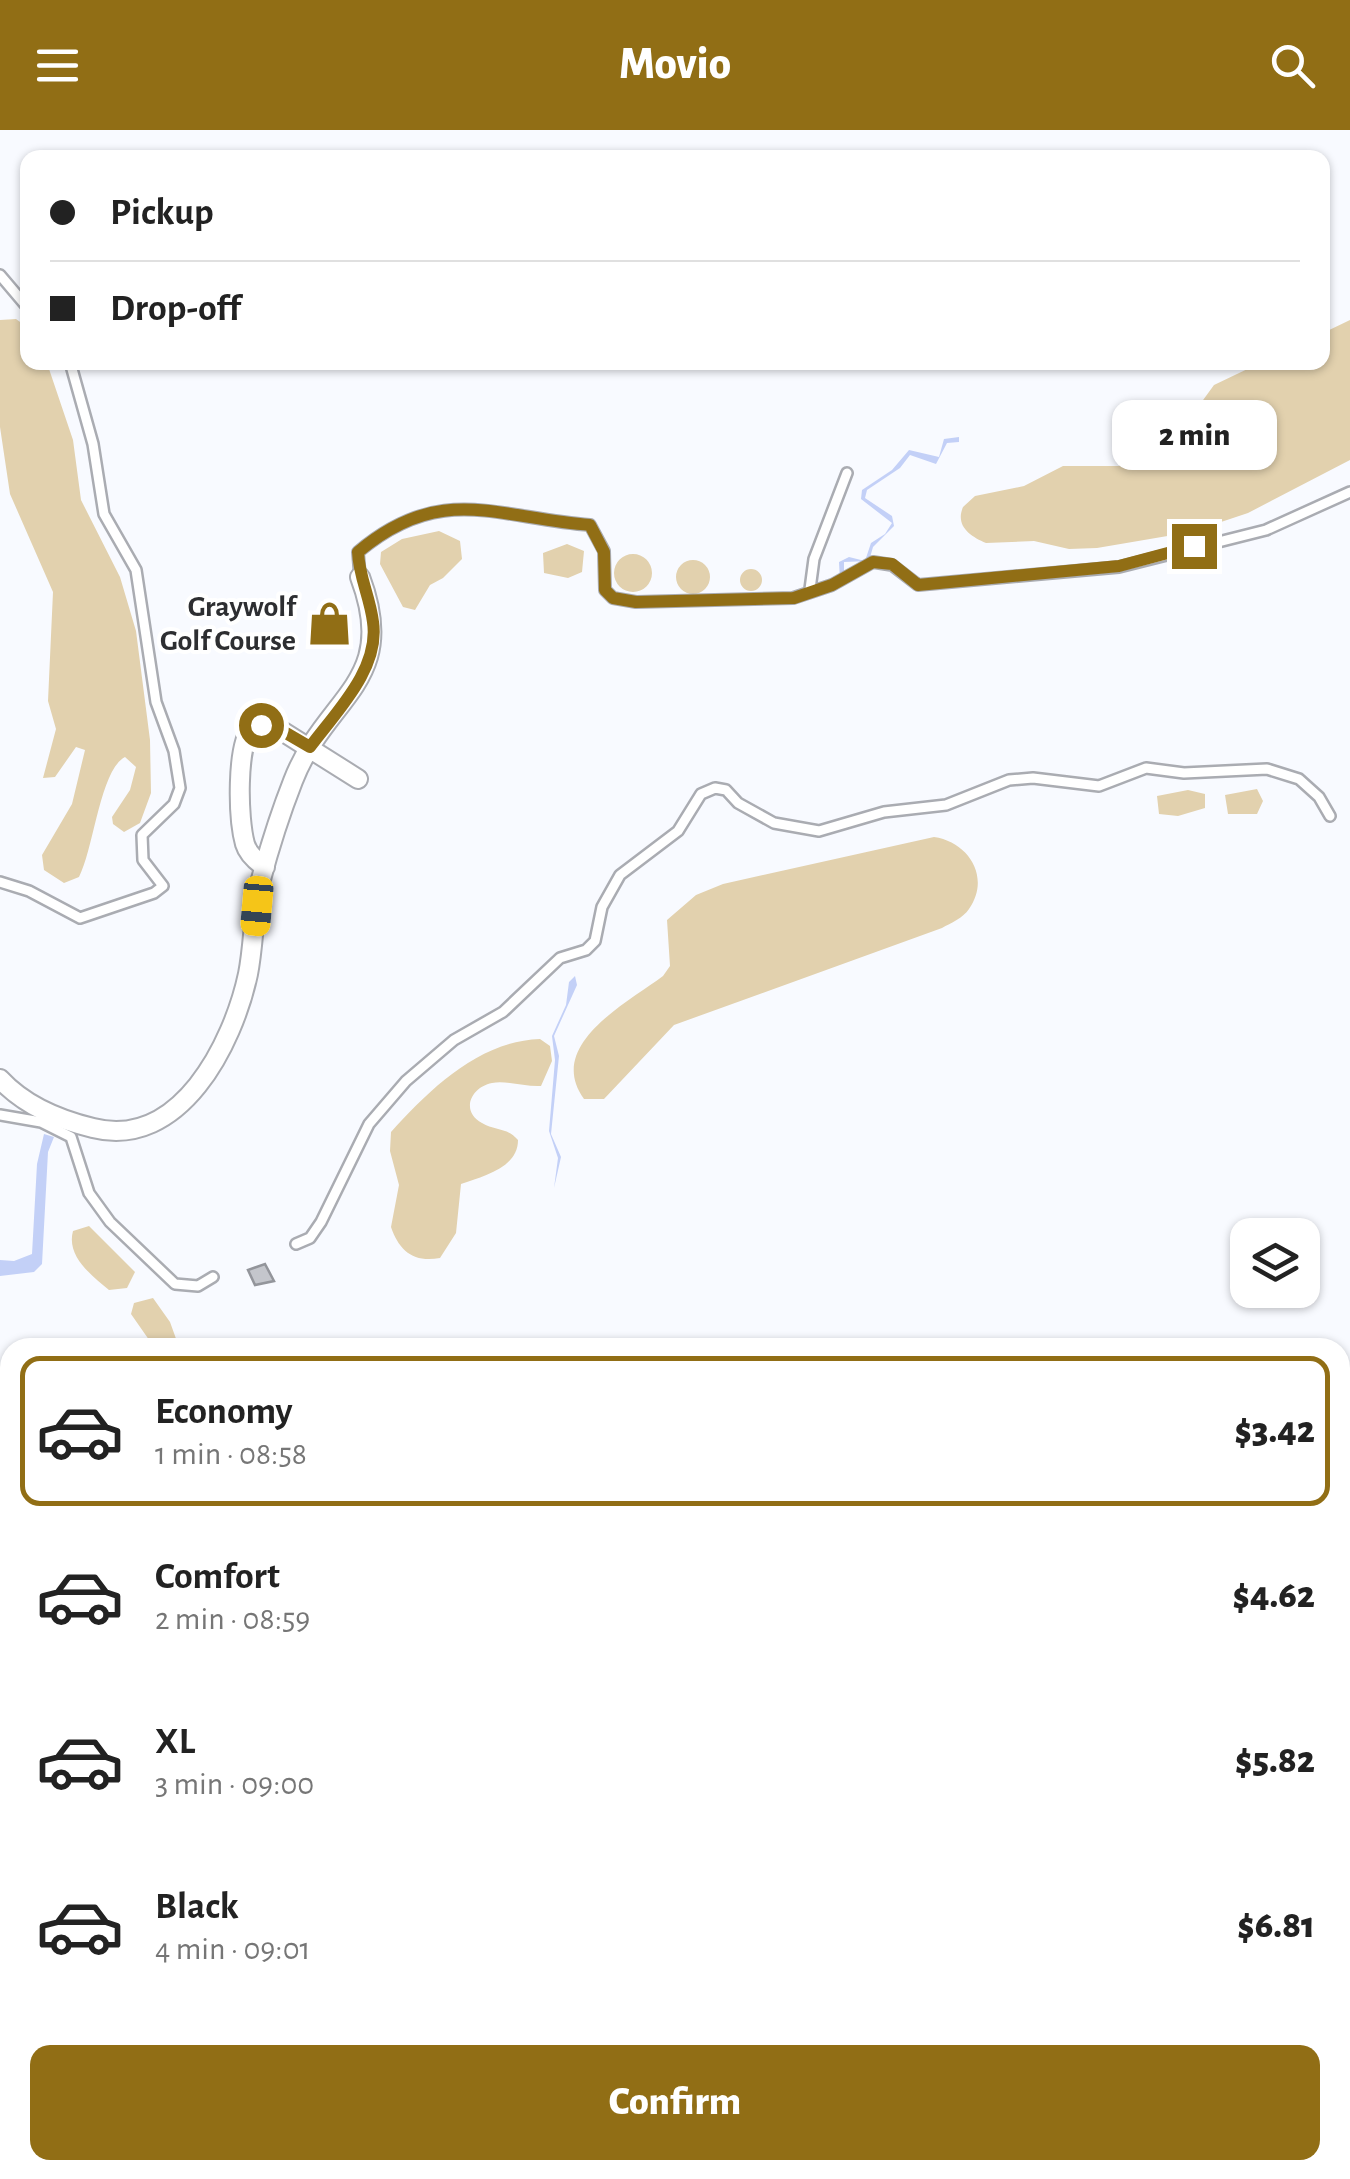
<!DOCTYPE html>
<html lang="en">
<head>
<meta charset="utf-8">
<style>
	:root { --surface:#fff; --page:#f2f2f2; --text:#222; --muted:#767676; --line:#e0e0e0; --accent:#916e15 }
	body { margin:0; font-family:"Alegreya Sans",sans-serif; background:var(--page); color:var(--text); height:100vh; display:flex; flex-direction:column; font-size:38px; white-space:nowrap }
	* { box-sizing:border-box; margin:0 }
	p { font-size:32px; color:var(--muted) }
	.icon { flex:none; width:55px; height:55px; fill:none; stroke:currentColor; stroke-width:2; stroke-linecap:round; stroke-linejoin:round }
	.map { position:relative; flex:1; overflow:hidden }
	.details { position:absolute; left:0px; top:1208px; width:1350px; height:842px; display:flex; flex-direction:column; background:var(--surface); border-radius:30px 30px 0 0; box-shadow:0 2px 8px #0004 }
	.details>* { flex:none }
	.top-card { position:absolute; left:20px; top:20px; width:1310px; height:220px; border-radius:20px; box-shadow:0 2px 8px #0004; display:grid; align-content:center; height:220px; padding:0 30px; background:var(--surface) }
	.buttons { position:absolute; left:1230px; top:1088px; display:grid; gap:20px }
	.buttons a { display:grid; place-items:center; width:90px; height:90px; border-radius:20px; background:var(--surface); box-shadow:0 2px 8px #0004; font-size:50px }
	.end { position:absolute; width:45px; height:45px; margin:-22px; border:12px solid #916e15; background:#fff; box-shadow:0 0 0 5px #fff }
	.from { border-radius:50% }
	.bubble { position:absolute; height:70px; border-radius:20px; background:var(--surface); box-shadow:0 2px 8px #0004; font-size:32px; font-weight:800; line-height:70px; text-align:center }
	.car { position:absolute; width:30px; height:60px; margin:-30px -15px; border-radius:12px; box-shadow:0 0 8px 2px #0007; background:linear-gradient(#f5c518 24%,#345 0 40%,#f5c518 0 76%,#345 0 86%,#f5c518 0) }
	.top-card b { display:flex; align-items:center; gap:35px; height:95px; font-size:38px }
	.top-card b+b { border-top:2px solid var(--line) }
	.top-card i { width:25px; height:25px; background:var(--text) }
	ul { padding:18px 0 0; list-style:none }
	li { display:flex; align-items:center; gap:30px; height:150px; margin:0 20px 15px; padding:0 10px; border:5px solid transparent; border-radius:20px }
	li div { flex:1 }
	li b { display:block; font-size:38px }
	li em { font-style:normal; font-weight:800 }
	li.on { border-color:var(--accent) }
	li>.icon { width:90px; height:90px; stroke-width:1.5 }
	.primary-button { display:flex; gap:20px; margin-top:auto; padding:20px 30px }
	.primary-button a { flex:1; height:115px; border-radius:20px; background:var(--accent); color:#fff; font-size:40px; font-weight:800; line-height:115px; text-align:center }
	header { display:flex; justify-content:space-between; align-items:center; height:130px; padding:0 30px; background:var(--accent); color:#fff; font-size:45px; font-weight:800 }
	.map>svg:first-child { display:block }
	.green { fill:#e2d1ae }
	.water { fill:#c3d0f7 }
	.building { fill:#c4c6cc; stroke:#93959b; stroke-width:2.5 }
	.lines { fill:none; stroke-linecap:round; stroke-linejoin:round }
	.service-casing { stroke:#aaacb2; stroke-width:14 }
	.minor-casing { stroke:#aaacb2; stroke-width:22 }
	.service { stroke:#fff; stroke-width:9 }
	.minor { stroke:#fff; stroke-width:18 }
	.route { stroke:#916e15; stroke-width:12 }
	.labels { text-anchor:middle; stroke-width:8; stroke-linejoin:round; paint-order:stroke }
	.poi-label { font-size:30px; font-weight:bold; fill:#2d2e31; stroke:#fff; text-anchor:end }
</style>
</head>
<body>
<header><svg class="icon" aria-label="menu" viewBox="0 0 24 24"><path d="M4 6h16M4 12h16M4 18h16"/></svg>Movio<svg class="icon" aria-label="search" viewBox="0 0 24 24"><circle cx="10" cy="10" r="6"/><path d="M15 15l6 6"/></svg></header>
<div class="map">
<svg width="1350" height="2049" viewBox="0 0 1350 2049">
	<rect width="100%" height="100%" fill="#f8faff"/>
	<path class="green" d="M16,189l11,8 1,35 19,1 26,77 8,60 39,77 16,54 14,109 1,53 -11,30 -16,9 -11,-8 -1,-7 18,-27 6,-23 -11,-10c-25,13 -31,91 -46,120l-15,6 -20,-13 -2,-15 30,-51 13,-54 -9,-3 -21,30 -12,1 13,-49 -8,-28 5,-109 -43,-98 -10,-67v-107z
		M1350,190v140l-102,53 -57,19 -94,16 -28,1 -35,-8 -48,2c-16,-7 -31,-17 -23,-36l12,-11 49,-10 39,-20h56l41,-19 22,-18 32,-44 46,-22 62,-1 1,-29z
		M439,401l21,10 2,18 -19,19 -13,7 -15,25 -12,-3 -23,-43 1,-12 21,-13z
		M567,414l17,7 -2,21 -14,6 -24,-5 -1,-20z
		M614 443a19 19 0 1 1 38 0a19 19 0 1 1-38 0Z
		M676 447a17 17 0 1 1 34 0a17 17 0 1 1-34 0Z
		M740 450a11 11 0 1 1 22 0a11 11 0 1 1-22 0Z
		M1257,659l6,12 -6,13h-29l-3,-19z
		M1188,660l17,4v14l-27,8 -19,-2 -2,-18z
		M934,707c35,5 57,41 35,72 -6,9 -18,14 -27,19l-268,97 -70,74h-20c-39,-54 43,-96 79,-123l7,-10 -3,-46 29,-25 27,-11z
		M540,909l10,7 2,15 -11,25c-16,1 -35,-6 -49,-3 -21,4 -32,28 -10,40 13,8 25,4 36,17 0,28 -35,36 -57,44l-5,49 -16,25c-26,5 -41,-7 -49,-31l8,-42 -9,-34 1,-19c39,-43 88,-91 149,-93z
		M89,1096l46,46 -8,16 -18,2c-17,-14 -43,-34 -36,-59z
		M153,1168l17,24 9,25h-25l-23,-33 3,-11z
		M892,2040h69l7,9h-74z"/>
	<path class="water" d="M959,307v5l-12,1 -11,21 -26,-9 -10,13 -33,22 -2,8 27,18 2,10 -21,21 -4,14 -25,1v16l-4,3 -1,-19 10,-5 16,4 6,-18 14,-9 7,-11 -31,-24 1,-9 30,-20 17,-20 30,7 5,-18z
		M575,846l2,9 -23,51 5,20 -8,78 10,23 -7,31 4,-30 -9,-27 6,-71 -3,-24 14,-31 3,-23z
		M44,1004l10,3 -6,15 -6,112 -8,8 -34,4v-16l14,1 18,-7 5,-90z"/>
	<path class="building" d="M265,1134l9,17 -19,4 -7,-15z"/>
	<g class="lines">
		<defs>
			<path id="service" d="M0,145l28,33
				M360,447l-2,-25c83,-70 139,-34 232,-27l14,26 1,39 8,8 23,4 157,-4 39,-13 41,-23 19,3 26,20 201,-18 147,-37 84,-38
				M810,459l4,-30 33,-86
				M0,752l29,9 51,27 74,-25 9,-7 -20,-26 -1,-25 32,-31 6,-16 -6,-37 -18,-49 -20,-132 -32,-56 -11,-70 -23,-82
				M0,985l41,7 30,15 18,56 21,29 65,62 23,2 15,-9
				M296,1114l14,-6 11,-16 48,-98 37,-43 48,-41 49,-28 57,-54 26,-8 9,-9 7,-34 18,-32 58,-44 23,-37 14,-6 11,2 12,13 36,20 45,8 65,-19 62,-7 63,-25 24,-2 66,8 47,-18 38,5 83,-4 32,10 20,18 11,19
				M1340,1643l10,2
				M1054,2049l2,-9"/>
			<path id="minor" d="M265,737c-9,-6 -17,-13 -20,-23 -7,-25 -9,-98 7,-117l22,-1 84,53
				M0,949c24,26 60,41 93,49 87,22 140,-84 155,-154 6,-30 5,-61 12,-91 9,-34 20,-69 33,-102 33,-86 107,-98 67,-204"/>
		</defs>
		<use href="#service" class="service-casing"/>
		<use href="#minor" class="minor-casing"/>
		<use href="#service" class="service"/>
		<use href="#minor" class="minor"/>
	</g>
	<g class="lines">
		<path class="route" d="M261,595l13,1 36,21c26,-35 70,-78 63,-125 -3,-25 -14,-45 -15,-70 83,-70 138,-34 232,-27l14,27 1,38 8,8 23,4 158,-4 38,-13 41,-23 19,2 26,21 201,-19 75,-20"/>
	</g>
	<defs>
		<symbol id="shop-bare" viewBox="-9 -9 18 18"><path d="M-5-2.5h2.3a2.7 3.5 0 0 1 5.4 0H5L5.5 6h-11ZM-1.5-2.5h3a1.5 2.3 0 0 0-3 0Z" fill="#916e15" stroke="#fff" stroke-width="2.5" paint-order="stroke"/></symbol>
	</defs>
	<g fill-rule="evenodd">
		<use href="#shop-bare" x="298" y="462" width="63" height="63"/>
	</g>
	<g class="labels">
		<g class="poi-label">
			<text x="296" y="486">Graywolf<tspan x="296" dy="34">Golf Course</tspan></text>
		</g>
	</g>
</svg>
<div class="buttons">
<a><svg class="icon" aria-label="layers" viewBox="0 0 24 24"><path d="M12 4l9 5-9 5-9-5zM3 14l9 5 9-5"/></svg></a>
</div>
<i class="end from" style="left:261px;top:595px"></i>
<i class="end" style="left:1194px;top:416px"></i>
<div class="bubble" style="left:1112px;top:270px;width:165px">2 min</div>
<i class="car" style="left:257px;top:776px;rotate:185deg"></i>
<div class="top-card">
<b><i class="from"></i>Pickup</b>
<b><i></i>Drop-off</b>
</div>
<section class="details">
<ul>
<li class="on"><svg class="icon" aria-label="car" viewBox="0 0 24 24"><path d="M5 17H2v-5l4-1 3-4h7l3 4 3 1v5h-3M9 17h6M6 11h13"/><circle cx="7" cy="17" r="2"/><circle cx="17" cy="17" r="2"/></svg><div><b>Economy</b><p>1 min · 08:58</p></div><em>$3.42</em></li>
<li><svg class="icon" aria-label="car" viewBox="0 0 24 24"><path d="M5 17H2v-5l4-1 3-4h7l3 4 3 1v5h-3M9 17h6M6 11h13"/><circle cx="7" cy="17" r="2"/><circle cx="17" cy="17" r="2"/></svg><div><b>Comfort</b><p>2 min · 08:59</p></div><em>$4.62</em></li>
<li><svg class="icon" aria-label="car" viewBox="0 0 24 24"><path d="M5 17H2v-5l4-1 3-4h7l3 4 3 1v5h-3M9 17h6M6 11h13"/><circle cx="7" cy="17" r="2"/><circle cx="17" cy="17" r="2"/></svg><div><b>XL</b><p>3 min · 09:00</p></div><em>$5.82</em></li>
<li><svg class="icon" aria-label="car" viewBox="0 0 24 24"><path d="M5 17H2v-5l4-1 3-4h7l3 4 3 1v5h-3M9 17h6M6 11h13"/><circle cx="7" cy="17" r="2"/><circle cx="17" cy="17" r="2"/></svg><div><b>Black</b><p>4 min · 09:01</p></div><em>$6.81</em></li>
</ul>
<div class="primary-button"><a>Confirm</a></div>
</section>
</div>
</body>
</html>
